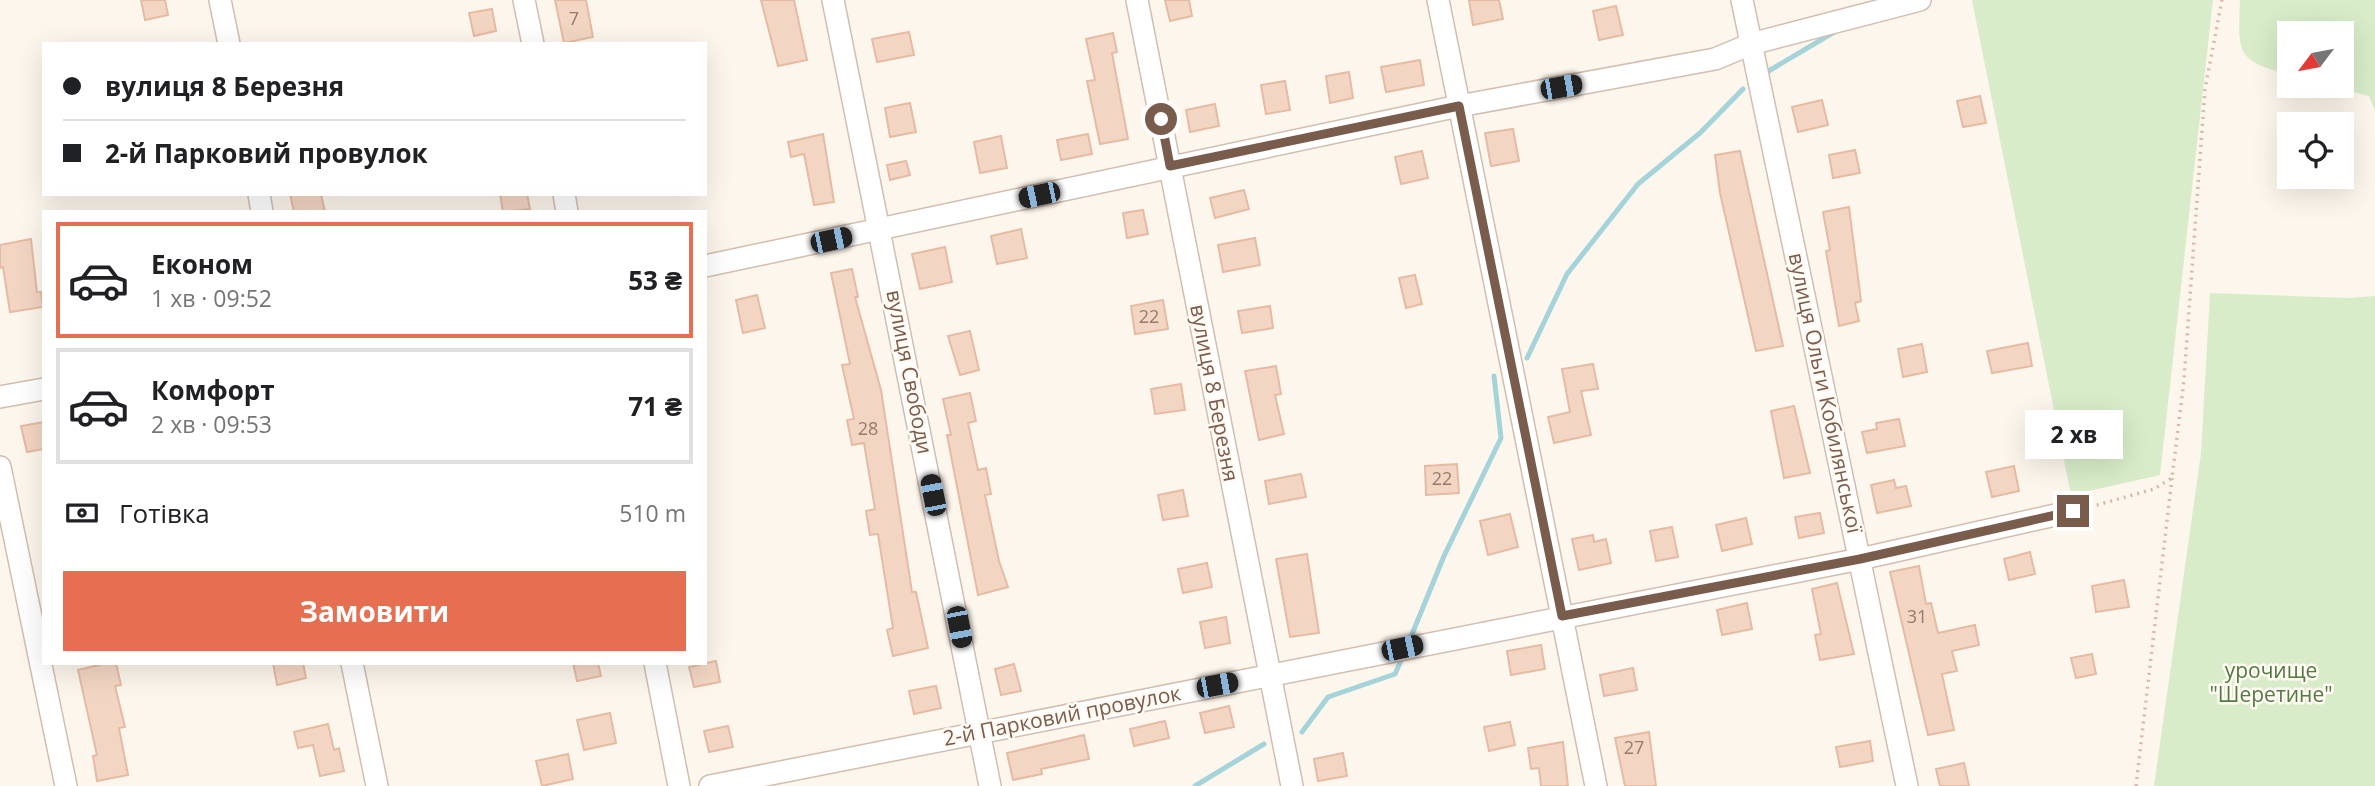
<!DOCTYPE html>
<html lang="uk">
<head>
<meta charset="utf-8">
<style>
	:root { --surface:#fff; --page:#f6f6f6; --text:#202124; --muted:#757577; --line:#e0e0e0; --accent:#e76f51 }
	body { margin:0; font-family:"Open Sans",sans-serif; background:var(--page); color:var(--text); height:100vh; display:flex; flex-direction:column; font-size:26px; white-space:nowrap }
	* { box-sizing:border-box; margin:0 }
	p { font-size:23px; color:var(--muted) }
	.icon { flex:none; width:38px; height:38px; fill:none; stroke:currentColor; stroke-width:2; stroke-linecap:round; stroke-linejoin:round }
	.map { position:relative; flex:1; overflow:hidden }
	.panel { position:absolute; left:42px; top:210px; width:665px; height:455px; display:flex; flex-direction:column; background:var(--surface); border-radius:0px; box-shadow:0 7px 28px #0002 }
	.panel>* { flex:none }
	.banner { position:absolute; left:42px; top:42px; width:665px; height:154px; border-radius:0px; box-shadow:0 7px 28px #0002; display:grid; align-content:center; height:154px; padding:0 21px; background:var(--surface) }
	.needle { width:46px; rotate:238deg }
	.fabs { position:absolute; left:2277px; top:21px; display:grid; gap:14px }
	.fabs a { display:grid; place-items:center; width:77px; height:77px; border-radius:0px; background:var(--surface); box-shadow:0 7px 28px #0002; font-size:35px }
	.end { position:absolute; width:32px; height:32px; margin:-16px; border:9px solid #7a5c4d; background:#fff; box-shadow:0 0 0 4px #fff }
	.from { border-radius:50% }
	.bubble { position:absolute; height:49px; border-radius:0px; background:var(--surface); box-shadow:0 7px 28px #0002; font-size:23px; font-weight:700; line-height:49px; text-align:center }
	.car { position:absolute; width:21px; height:42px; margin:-21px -10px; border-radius:9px; box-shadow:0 0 5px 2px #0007; background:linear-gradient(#222 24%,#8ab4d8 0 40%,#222 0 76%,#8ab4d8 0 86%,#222 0) }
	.banner b { display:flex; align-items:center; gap:24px; height:66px; font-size:26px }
	.banner b+b { border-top:2px solid var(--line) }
	.banner i { width:18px; height:18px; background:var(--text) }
	ul { padding:12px 0 0; list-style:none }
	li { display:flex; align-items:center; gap:21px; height:116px; margin:0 14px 10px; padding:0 7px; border:4px solid var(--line); border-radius:0px }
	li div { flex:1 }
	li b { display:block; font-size:26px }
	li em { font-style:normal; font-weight:700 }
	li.on { border-color:var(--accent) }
	li>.icon { width:63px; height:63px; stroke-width:1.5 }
	.pay { display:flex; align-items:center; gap:18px; height:77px; padding:0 21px; font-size:26px }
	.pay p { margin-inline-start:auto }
	.button { display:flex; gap:14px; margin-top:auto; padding:14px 21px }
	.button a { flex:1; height:80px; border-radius:0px; background:var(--accent); color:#fff; font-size:28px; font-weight:700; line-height:80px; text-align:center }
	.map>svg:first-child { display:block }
	.green { fill:#d8ecc9 }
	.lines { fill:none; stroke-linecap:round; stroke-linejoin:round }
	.stream { stroke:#a5d3da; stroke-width:5 }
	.building { fill:#f3d5c3; stroke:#e6bba3; stroke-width:2 }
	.minor-casing { stroke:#d1beb0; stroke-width:24 }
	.path { stroke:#d9b8a5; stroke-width:3.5; stroke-dasharray:2 5; stroke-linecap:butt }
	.minor { stroke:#fff; stroke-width:21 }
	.route { stroke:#7a5c4d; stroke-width:9 }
	.labels { text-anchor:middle; stroke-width:5; stroke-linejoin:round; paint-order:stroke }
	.number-label { font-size:18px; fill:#987a6a }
	.street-label { font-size:21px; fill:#7a5c4d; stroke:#fffaf3 }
	.park-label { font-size:21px; fill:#537a41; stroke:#fffaf3 }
</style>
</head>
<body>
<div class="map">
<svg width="2375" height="786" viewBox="0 0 2375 786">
	<rect width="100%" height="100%" fill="#fdf6ec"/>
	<path class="green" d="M1972,0h241l-53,475 -89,20z
		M2240,0h135v111l-6,-15 -40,-10h13v-53h-53v42c-54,-15 -51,-22 -49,-75z
		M2210,293l138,5 27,-2v490h-221l47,-333z"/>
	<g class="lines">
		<path class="stream" d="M1767,72l69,-41
			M1527,358l40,-84 71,-90 62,-51 43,-44
			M1408,644l36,-88 57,-118 -7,-62
			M1302,732l26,-35 67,-23 8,-18
			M1195,786l69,-42"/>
	</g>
	<path class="building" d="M141,0h24l3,15 -23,5z
		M555,0h31l7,37 -29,6z
		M761,0h33l13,60 -29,6z
		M1165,0h24l3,16 -22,5z
		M1469,0h30l4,19 -30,6z
		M1616,6l7,29 -24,5 -6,-29z
		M492,9l4,22 -22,5 -5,-23z
		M909,32l5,23 -37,7 -5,-23z
		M1113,33l4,19 -5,1 16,86 -28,5 -13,-63 8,-1 -9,-41z
		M1420,60l4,25 -38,7 -5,-25z
		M1349,72l4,26 -23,5 -4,-27z
		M1285,81l5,29 -24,4 -5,-29z
		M1980,96l6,27 -23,4 -6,-26z
		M1822,100l6,25 -30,7 -6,-25z
		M910,103l6,29 -26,5 -5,-29z
		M1215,104l4,22 -29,6 -4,-22z
		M1513,129l6,32 -28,5 -6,-33z
		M823,134l11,68 -20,3 -10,-51 -13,3 -3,-15z
		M1088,134l4,20 -31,6 -4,-20z
		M1001,136l6,32 -27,5 -6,-31z
		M1855,150l5,23 -27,5 -4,-23z
		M1422,151l6,27 -27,6 -6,-27z
		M1740,151l43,195 -27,5 -36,-158 -5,-38z
		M906,161l4,14 -20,5 -3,-15z
		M1244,190l5,19 -34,9 -5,-20z
		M290,194h31l4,18h-31z
		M500,194h27l3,15 -27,3z
		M1849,207l12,94 -6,2 4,18 -20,5 -13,-75 4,-1 -7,-38z
		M1143,210l5,24 -21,4 -4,-25z
		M1021,229l6,29 -30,6 -6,-28z
		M1255,238l5,27 -37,7 -5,-27z
		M31,239l6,53h4l2,15 -33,5 -7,-45 -3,1v-23z
		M945,247l7,35 -32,7 -8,-35z
		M852,269l6,28h-3l26,93 31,202h4l12,56 -35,8 -6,-26 6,-2 -15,-94 -8,1 -4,-24 9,-2 -11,-66 -12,2 -5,-25 7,-1 -12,-54 8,-1 -19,-91z
		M1415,275l7,29 -16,4 -7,-30z
		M757,295l8,33 -22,5 -7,-33z
		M1163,300l5,29 -33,5 -4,-28z
		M1270,306l3,22 -31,5 -4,-22z
		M970,331l9,39 -19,5 -12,-39z
		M2028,343l4,23 -40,7 -5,-22z
		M1922,344l5,28 -24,5 -5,-28z
		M1593,364l5,25 -17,2 10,44 -37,8 -6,-26 22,-5 -8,-43z
		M1276,366l5,28 -6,1 9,39 -25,6 -14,-69z
		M1181,384l4,26 -30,4 -4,-25z
		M970,393l6,28 -8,2 10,47 8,-2 5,26 -6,1 14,66 9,26 -30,8 -31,-160h4l-8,-36z
		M1794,406l16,67 -26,5 -13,-67z
		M1899,419l6,27 -38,7 -5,-21 15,-3 -1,-6z
		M44,422v27l-17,3 -6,-26z
		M1457,464l2,29 -33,2 -1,-29z
		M2014,466l5,25 -27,6 -6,-25z
		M1301,474l5,23 -37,7 -4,-23z
		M1894,480l2,8 10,-2 5,20 -34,7 -6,-28z
		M1183,490l5,26 -25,4 -5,-25z
		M1820,513l4,20 -25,5 -4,-21z
		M1510,514l8,33 -30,8 -8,-34z
		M1746,518l6,26 -30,7 -6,-26z
		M1672,527l6,30 -22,4 -6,-30z
		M1593,535l1,7 12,-3 5,24 -32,7 -7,-31z
		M2030,552l5,22 -26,6 -5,-21z
		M1307,554l12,79 -29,4 -14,-78z
		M1207,563l5,24 -29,6 -5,-24z
		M1919,566l7,38 5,-1 7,30 37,-8 4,20 -27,6 5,20 -15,3 12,56 -26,5 -38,-163z
		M2124,580l5,27 -33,5 -4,-26z
		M1837,583l17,71 -34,6 -5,-25 6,-1 -9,-45z
		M1747,603l5,26 -30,6 -5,-25z
		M1226,617l4,26 -25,5 -5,-26z
		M1541,645l4,24 -34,6 -4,-24z
		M2092,654l4,20 -20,4 -5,-20z
		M716,661l4,21 -26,5 -5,-20z
		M107,663h9l5,22 -6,1 10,41 -6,1 9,47 -31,6 -4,-25 4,-1 -19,-85z
		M273,663h30l3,15 -29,7z
		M573,663h25l3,13 -24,5z
		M1014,664l7,27 -20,4 -6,-26z
		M1633,668l4,22 -33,6 -4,-21z
		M936,686l5,22 -27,6 -5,-23z
		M1229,706l5,21 -29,6 -5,-20z
		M610,713l6,30 -32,7 -7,-30z
		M1165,721l4,17 -35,8 -4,-17z
		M1510,722l5,23 -26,6 -5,-24z
		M328,724l6,26 5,-2 5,23 -24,5 -7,-31 -15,3 -4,-16z
		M728,726l5,21 -24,5 -5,-21z
		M1649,732l7,54h-31l-10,-48z
		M1084,735l5,24 -48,10 1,5 -29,6 -6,-27z
		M1870,741l3,20 -33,6 -4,-20z
		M1563,742l5,44h-27l-2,-18 -8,1 -3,-21z
		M1343,753l4,23 -29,5 -4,-22z
		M568,754l5,25 -31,7 -6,-25z
		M1964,763l5,23h-29l-4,-17z"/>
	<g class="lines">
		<defs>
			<path id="minor" d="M220,0l9,44
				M524,0l9,44
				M833,0l157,786
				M1137,0l155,786
				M1438,0l158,786
				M1742,0l165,786
				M259,194l3,18
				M564,194l3,18
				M705,266l754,-160 256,-47 36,-15 169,-44
				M0,397l44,-8
				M0,467l66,319
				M352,663l25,123
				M655,663l24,123
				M710,786l1150,-227 213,-48"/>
		</defs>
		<use href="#minor" class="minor-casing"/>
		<path class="path" d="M2090,507l64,-18 18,-11 12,-98 21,-291 17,-89
			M2136,786l36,-308"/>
		<use href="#minor" class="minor"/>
	</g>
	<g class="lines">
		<path class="route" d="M1161,119l9,47 289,-60 103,510 298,-57 213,-48"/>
	</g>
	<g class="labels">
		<g class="number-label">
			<text x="574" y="25">7</text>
			<text x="1149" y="323">22</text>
			<text x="868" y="435">28</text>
			<text x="1442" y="485">22</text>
			<text x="1917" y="623">31</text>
			<text x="1634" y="754">27</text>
		</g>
		<g class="street-label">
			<text transform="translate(909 372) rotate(79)" y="7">вулиця Свободи</text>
			<text transform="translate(1214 393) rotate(79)" y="7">вулиця 8 Березня</text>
			<text transform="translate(1825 393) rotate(78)" y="7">вулиця Ольги Кобилянської</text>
			<text transform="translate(1062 716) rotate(-11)" y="7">2-й Парковий провулок</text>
		</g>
		<g class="park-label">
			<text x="2271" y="678">урочище<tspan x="2271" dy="24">"Шеретине"</tspan></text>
		</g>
	</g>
</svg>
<div class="fabs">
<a><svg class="needle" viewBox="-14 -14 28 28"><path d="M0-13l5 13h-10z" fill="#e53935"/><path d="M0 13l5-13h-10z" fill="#757577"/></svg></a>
<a><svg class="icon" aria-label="locate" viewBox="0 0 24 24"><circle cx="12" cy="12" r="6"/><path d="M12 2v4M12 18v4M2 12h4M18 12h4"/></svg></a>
</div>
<i class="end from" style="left:1161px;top:119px"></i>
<i class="end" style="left:2073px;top:511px"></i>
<div class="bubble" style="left:2025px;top:410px;width:98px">2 хв</div>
<i class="car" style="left:1561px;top:87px;rotate:80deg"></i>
<i class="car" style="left:1039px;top:195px;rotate:258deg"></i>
<i class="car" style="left:831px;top:240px;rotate:78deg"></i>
<i class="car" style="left:933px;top:495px;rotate:349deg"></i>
<i class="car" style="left:959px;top:627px;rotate:169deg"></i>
<i class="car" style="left:1402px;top:648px;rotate:78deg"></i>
<i class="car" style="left:1217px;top:685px;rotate:79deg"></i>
<div class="banner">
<b><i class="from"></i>вулиця 8 Березня</b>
<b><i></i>2-й Парковий провулок</b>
</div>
<section class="panel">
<ul>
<li class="on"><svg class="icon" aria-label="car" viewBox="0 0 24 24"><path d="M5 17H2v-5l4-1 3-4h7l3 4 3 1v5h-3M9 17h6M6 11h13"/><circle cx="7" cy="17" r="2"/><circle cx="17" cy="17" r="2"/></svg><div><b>Економ</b><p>1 хв · 09:52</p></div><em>53 ₴</em></li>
<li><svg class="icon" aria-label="car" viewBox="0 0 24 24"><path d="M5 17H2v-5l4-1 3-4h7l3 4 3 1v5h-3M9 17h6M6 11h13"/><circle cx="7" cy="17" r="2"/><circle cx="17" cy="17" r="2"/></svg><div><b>Комфорт</b><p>2 хв · 09:53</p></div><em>71 ₴</em></li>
</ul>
<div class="pay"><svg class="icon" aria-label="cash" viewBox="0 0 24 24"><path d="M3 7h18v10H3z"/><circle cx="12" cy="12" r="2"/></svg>Готівка<p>510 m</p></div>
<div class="button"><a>Замовити</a></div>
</section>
</div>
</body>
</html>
